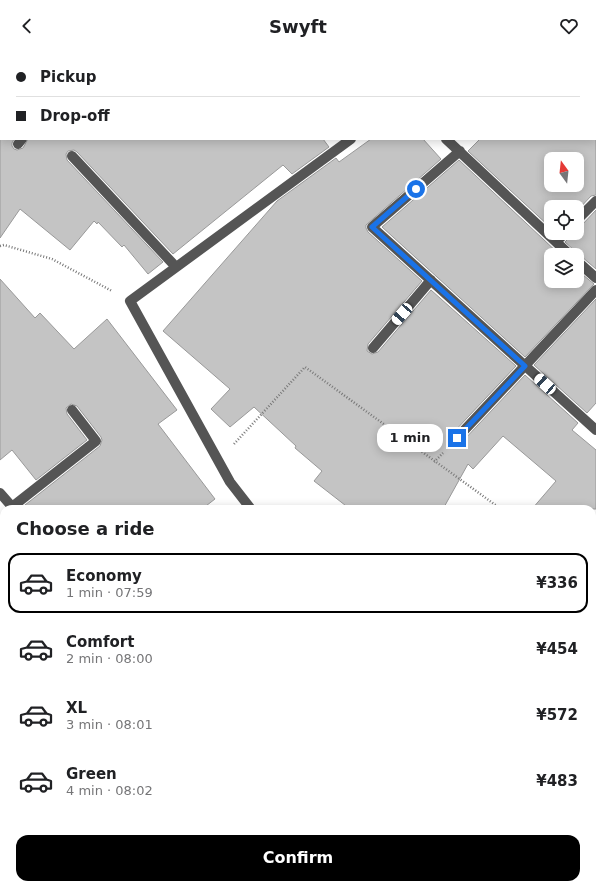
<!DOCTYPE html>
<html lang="en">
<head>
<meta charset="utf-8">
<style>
	:root { --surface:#fff; --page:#f2f2f2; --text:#202124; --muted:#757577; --line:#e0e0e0; --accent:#000 }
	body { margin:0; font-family:"DejaVu Sans",sans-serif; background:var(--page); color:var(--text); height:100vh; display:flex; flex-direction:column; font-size:15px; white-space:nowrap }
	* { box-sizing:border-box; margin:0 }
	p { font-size:13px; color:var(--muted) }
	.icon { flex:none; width:22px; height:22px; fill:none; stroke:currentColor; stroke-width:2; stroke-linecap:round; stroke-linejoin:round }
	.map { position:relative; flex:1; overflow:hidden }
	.side { position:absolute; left:0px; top:453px; width:596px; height:384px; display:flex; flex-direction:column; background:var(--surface); border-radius:12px 12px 0 0; box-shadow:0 2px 10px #0003 }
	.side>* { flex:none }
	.banner { position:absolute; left:0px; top:0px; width:596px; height:88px; box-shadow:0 2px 10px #0003; display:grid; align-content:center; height:88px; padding:0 16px; background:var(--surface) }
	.needle { width:26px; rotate:345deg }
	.controls { position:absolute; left:544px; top:100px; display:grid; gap:8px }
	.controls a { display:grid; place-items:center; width:40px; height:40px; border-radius:8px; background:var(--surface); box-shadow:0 2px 10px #0003; font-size:20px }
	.end { position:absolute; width:18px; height:18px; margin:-9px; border:5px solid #1a73e8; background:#fff; box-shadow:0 0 0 2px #fff }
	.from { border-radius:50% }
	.bubble { position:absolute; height:28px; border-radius:12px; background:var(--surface); box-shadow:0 2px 10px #0003; font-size:13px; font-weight:700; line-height:28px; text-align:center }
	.car { position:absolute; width:12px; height:24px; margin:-12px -6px; border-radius:5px; box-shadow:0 0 3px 1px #0007; background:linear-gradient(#fff 24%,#345 0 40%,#fff 0 76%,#345 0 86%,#fff 0) }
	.banner b { display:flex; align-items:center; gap:14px; height:38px; font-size:15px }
	.banner b+b { border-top:1px solid var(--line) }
	.banner i { width:10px; height:10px; background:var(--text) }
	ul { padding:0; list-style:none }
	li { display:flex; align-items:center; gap:12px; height:60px; margin:0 8px 6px; padding:0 8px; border:2px solid transparent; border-radius:12px }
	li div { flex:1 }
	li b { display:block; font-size:15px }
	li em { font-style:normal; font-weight:700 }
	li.active { border-color:var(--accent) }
	li>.icon { width:36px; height:36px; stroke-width:1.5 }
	h2 { padding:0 16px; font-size:18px; line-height:48px }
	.primary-button { display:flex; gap:8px; margin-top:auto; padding:8px 16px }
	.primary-button a { flex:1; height:46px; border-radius:12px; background:var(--accent); color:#fff; font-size:16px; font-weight:700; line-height:46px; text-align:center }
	header { display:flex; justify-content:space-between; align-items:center; height:52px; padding:0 16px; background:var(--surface); font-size:18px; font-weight:700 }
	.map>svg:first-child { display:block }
	.building { fill:#c4c4c4; stroke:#999; fill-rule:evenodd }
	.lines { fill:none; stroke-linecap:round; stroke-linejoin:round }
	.major-casing { stroke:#dbdbdb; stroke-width:12 }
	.path { stroke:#777; stroke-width:2.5; stroke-dasharray:1 2; stroke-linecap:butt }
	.minor { stroke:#555; stroke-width:10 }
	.major { stroke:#000; stroke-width:10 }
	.rail-casing { stroke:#000; stroke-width:4.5 }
	.rail { stroke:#fff; stroke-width:3; stroke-dasharray:9; stroke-linecap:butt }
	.route { stroke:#1a73e8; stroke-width:5 }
</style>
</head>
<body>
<header><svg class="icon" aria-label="back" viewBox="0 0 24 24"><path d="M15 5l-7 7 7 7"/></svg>Swyft<svg class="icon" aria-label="heart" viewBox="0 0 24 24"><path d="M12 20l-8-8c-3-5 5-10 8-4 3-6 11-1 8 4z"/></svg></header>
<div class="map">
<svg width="596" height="837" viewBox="0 0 596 837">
	<rect width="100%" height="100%" fill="#fff"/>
	<path class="building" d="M0,87h14l-2,4v3l2,3 3,1 6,-2 5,-9h295l6,8 -37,27 -9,-9 -110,89 -96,-102 -3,-2 -6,1 -2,3 1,6 96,102 -15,12 -24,-29 -2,2 -24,-25 -1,2 -3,-3 -24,29 -50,-41 -20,29z
		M371,87h52l18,20 -75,66v3l2,4 54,49 -54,63 -1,7 5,3 6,-2 53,-62 85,76 -64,68 -1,3 1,5 4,2 6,-2 63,-67 53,48 -6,7 24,20v59h-64l24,-28 -53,-45 -30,33 -5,-5 -25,45h-93l-36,-28 8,-10 -27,-23 1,-2 -42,-39 -24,20 -19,-18 19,-20 -67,-58 114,-130 59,-43 3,4z
		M480,87h116v56l-5,1 -14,15v-4h-26v21l-83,-77zM551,107h26v26h-26z
		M459,108l101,95h-9v26h26v-11l17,14 -69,73 -143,-130z
		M596,158v59l-15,-13 -5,-1 -2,-5 -9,-8 5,-5 1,-4h6v-7l5,-1z
		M0,227l35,39 5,-5 34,36 33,-30 70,91 -19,14 57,75 -13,10h-180l3,-4 75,-59 2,-6 -1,-3 -24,-31 -6,-2 -5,4 1,6 20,26 -51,40 -24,-30 -12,10z
		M596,247v104l-9,10 -53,-48z"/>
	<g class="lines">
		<defs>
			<path id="major" d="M0,606l4,3
				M322,833l4,4"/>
		</defs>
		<use href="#major" class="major-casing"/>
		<path class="path" d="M0,194l4,-1 48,14 60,32
			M234,392l71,-77 196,142
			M434,410l9,-9
			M592,577l4,-4"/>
		<path class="minor" d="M377,0v1
			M103,1l1,-1
			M446,87l124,116
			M18,92l4,-5
			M460,99l-88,76 224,203
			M72,104l104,111
			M577,168l19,-19
			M556,190l9,-9
			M577,209l19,17
			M373,296l58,-68
			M457,386l139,-148
			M0,441l14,16
			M12,455l84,-66 -24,-31
			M251,457l-21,-27 -100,-181 221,-162
			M65,837l5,-4
			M232,837l4,-4"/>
		<use href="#major" class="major"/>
		<defs>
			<path id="rail" d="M550,0l3,1
				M593,0l3,1
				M595,22h1"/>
		</defs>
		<use href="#rail" class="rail-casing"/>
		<use href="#rail" class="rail"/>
	</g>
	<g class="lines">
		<path class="route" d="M416,137l-44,38 153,139 -68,72"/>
	</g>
</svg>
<div class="controls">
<a><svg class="needle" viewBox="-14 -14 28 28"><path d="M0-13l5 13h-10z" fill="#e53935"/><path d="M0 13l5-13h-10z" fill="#757577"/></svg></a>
<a><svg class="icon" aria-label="locate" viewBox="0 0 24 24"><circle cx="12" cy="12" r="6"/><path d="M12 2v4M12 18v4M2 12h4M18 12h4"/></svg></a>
<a><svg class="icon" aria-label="layers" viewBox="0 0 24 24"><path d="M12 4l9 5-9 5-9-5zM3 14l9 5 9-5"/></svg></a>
</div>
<i class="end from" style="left:416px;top:137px"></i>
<i class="end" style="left:457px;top:386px"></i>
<div class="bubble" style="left:377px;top:372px;width:66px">1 min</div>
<i class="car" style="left:402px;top:262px;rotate:221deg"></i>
<i class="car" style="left:545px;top:332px;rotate:312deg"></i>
<div class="banner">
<b><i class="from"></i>Pickup</b>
<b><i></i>Drop-off</b>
</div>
<section class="side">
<h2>Choose a ride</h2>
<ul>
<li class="active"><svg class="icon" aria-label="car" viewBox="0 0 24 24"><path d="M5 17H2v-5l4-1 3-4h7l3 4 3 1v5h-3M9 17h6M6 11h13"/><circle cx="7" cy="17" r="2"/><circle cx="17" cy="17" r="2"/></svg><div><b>Economy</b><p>1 min · 07:59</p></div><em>¥336</em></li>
<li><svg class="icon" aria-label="car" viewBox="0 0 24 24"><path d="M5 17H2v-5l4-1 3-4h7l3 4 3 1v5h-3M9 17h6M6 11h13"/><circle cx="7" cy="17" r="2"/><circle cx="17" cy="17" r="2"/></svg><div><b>Comfort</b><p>2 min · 08:00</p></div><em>¥454</em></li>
<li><svg class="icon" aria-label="car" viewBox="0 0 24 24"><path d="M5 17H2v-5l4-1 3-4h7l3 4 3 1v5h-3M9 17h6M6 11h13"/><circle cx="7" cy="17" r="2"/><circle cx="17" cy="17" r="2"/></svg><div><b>XL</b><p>3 min · 08:01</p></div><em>¥572</em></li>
<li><svg class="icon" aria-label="car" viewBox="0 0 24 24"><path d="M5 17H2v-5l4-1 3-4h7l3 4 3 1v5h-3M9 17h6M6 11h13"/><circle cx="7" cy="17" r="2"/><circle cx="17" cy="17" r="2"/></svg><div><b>Green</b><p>4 min · 08:02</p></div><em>¥483</em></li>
</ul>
<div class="primary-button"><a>Confirm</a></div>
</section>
</div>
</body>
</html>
